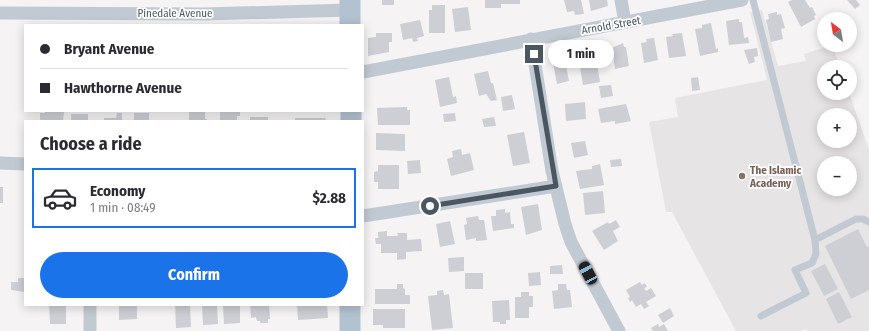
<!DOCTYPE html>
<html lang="en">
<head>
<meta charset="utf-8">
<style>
	:root { --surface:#fff; --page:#f7f7f7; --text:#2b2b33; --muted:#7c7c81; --line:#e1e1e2; --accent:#1a73e8 }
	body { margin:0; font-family:"Fira Sans Condensed",sans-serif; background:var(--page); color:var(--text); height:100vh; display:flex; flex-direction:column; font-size:15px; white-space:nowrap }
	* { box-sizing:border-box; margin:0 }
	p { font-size:13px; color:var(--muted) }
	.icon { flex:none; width:22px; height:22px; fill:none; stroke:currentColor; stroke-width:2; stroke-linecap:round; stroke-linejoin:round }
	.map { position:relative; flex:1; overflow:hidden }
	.details { position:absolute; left:24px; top:120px; width:340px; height:186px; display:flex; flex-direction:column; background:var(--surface); border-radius:0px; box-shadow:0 2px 10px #0003 }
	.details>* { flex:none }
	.banner { position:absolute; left:24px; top:24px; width:340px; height:88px; border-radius:0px; box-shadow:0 2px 10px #0003; display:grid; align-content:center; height:88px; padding:0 16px; background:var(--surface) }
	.needle { width:26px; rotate:329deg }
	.tools { position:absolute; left:817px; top:12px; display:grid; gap:8px }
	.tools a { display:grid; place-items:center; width:40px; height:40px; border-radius:50%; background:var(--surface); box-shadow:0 2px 10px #0003; font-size:20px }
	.end { position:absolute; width:18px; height:18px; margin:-9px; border:5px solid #4a5661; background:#fff; box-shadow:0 0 0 2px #fff }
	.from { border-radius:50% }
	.bubble { position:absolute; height:28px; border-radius:14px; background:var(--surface); box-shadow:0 2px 10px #0003; font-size:13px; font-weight:700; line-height:28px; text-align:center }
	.car { position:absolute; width:12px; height:24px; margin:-12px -6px; border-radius:5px; box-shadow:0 0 3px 1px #0007; background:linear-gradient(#222 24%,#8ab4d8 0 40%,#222 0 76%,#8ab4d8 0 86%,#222 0) }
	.banner b { display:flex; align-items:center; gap:14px; height:38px; font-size:15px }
	.banner b+b { border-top:1px solid var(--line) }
	.banner i { width:10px; height:10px; background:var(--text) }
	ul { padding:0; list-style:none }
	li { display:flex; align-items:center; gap:12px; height:60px; margin:0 8px 6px; padding:0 8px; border:2px solid transparent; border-radius:0px }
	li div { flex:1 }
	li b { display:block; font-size:15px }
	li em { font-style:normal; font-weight:700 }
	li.current { border-color:var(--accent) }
	li>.icon { width:36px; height:36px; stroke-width:1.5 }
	h2 { padding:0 16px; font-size:18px; line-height:48px }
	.primary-button { display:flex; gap:8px; margin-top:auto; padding:8px 16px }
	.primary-button a { flex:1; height:46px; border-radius:24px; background:var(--accent); color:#fff; font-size:16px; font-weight:700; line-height:46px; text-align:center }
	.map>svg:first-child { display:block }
	.education { fill:#e6e4e5; fill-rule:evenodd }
	.building { fill:#cdcfd5 }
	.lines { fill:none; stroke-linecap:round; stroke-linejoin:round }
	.lane { stroke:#c1cad2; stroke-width:7 }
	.street { stroke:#c1cad2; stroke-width:13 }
	.primary { stroke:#b3c2d1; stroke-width:21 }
	.route { stroke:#4a5661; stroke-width:5 }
	.education-dot { fill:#8d6e63; stroke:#fff; stroke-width:1.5 }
	.labels { text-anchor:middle; stroke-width:3.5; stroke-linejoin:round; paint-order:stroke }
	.street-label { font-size:11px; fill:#4a5661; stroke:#fff }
	.education-label { font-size:11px; font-weight:bold; fill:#785e54; stroke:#fff; text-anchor:start }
</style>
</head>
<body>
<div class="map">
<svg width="869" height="331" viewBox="0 0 869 331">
	<rect width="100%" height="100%" fill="#f5f3f3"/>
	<path class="education" d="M762,10l16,56 28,-5 -2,-7 28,-9 8,22h-16v26h25l18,51 2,5v182h-62l-2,-2 -3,2h-66l-64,-119h-6l-17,-90 29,-5 -3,-19 92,-18 -17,-68zM824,115h26v26h-26zM824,163h26v26h-26z"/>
	<path class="building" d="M382,0h12v5h-12z
		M485,0h35v4h-19v4h-16z
		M564,0h17l3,14 -9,1 -1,-4 -7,1z
		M589,0h18l1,6 -17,5z
		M792,0h13l5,8 2,-1 4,8 -2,1 1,3 -14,8 -13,-25z
		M847,0h9l4,5 -5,4z
		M432,5h13v28h-16v-23h3z
		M468,7l3,23 -16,2 -3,-23z
		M777,12v3l4,-1 4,14 -4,1 2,10 -12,3 -5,-22 3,-1 -1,-5z
		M739,19v3h3l2,16 4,-1 1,6 -20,2 -3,-24z
		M420,20l4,16 -7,2 1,3 -5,1 -1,-4 -9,2 -3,-16z
		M711,23l5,26 2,-1v4l-18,4 -5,-27 7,-1v-3z
		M824,29v14h-2l-4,-11z
		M376,33h16v9h-3v10l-21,4v-18l8,-1z
		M682,33l4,23 -17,2 -3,-21 7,-1 -1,-2z
		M654,38l4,22 -14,3 -3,-20 6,-1 -1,-3z
		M623,43l1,4h2l3,19 -14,3 -3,-21z
		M587,48l1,4 7,-1 5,31 -17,3 -6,-35z
		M757,48l1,8 -4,1 1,5 -6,2 -5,-14z
		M564,55l5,26 -12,3 -5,-26z
		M488,71l3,12h2l4,17 -6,1 -5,-7 -7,2 -5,-22z
		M449,77l4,20 3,-1 1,7 -17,4 -5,-27z
		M698,77l2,13 -8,1 -1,-13z
		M611,85l2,11 -12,2 -2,-12z
		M512,95l3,14 -12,2 -2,-14z
		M585,102l1,17 -20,2 -1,-17z
		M626,104l5,17 -16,3v-3l-14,2 -3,-14z
		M407,107v3h3v15h-32l-1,-17z
		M45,111l19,1 -1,9h-23v-8h5z
		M189,111h16v8h2v2h-18z
		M220,111h20v5h-3v5h-17z
		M117,113h5v8h-18v-3h12z
		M134,113h15v8h-15z
		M455,113l1,8 -12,1 -1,-8z
		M71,114h17v7h-17z
		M250,117h18v4h-18z
		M494,117l2,9 -12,1 -2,-8z
		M295,118h31l-1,3h-30z
		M524,132l6,31 -17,3 -6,-31z
		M376,133l29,1v17l-29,-1z
		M585,141l3,14 -14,3 -3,-15z
		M461,149l1,6 8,-2 4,17 -23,6 -4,-17 6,-2 -1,-6z
		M621,159l1,7 -11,1 -1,-7z
		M420,160l1,13 -13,1 -1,-13z
		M600,164l4,21 -24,4 -4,-18 16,-2v-3z
		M378,165h21v24h-21v-7h-4v-10l4,-1z
		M0,187h3v16h-3z
		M603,191l2,22 -20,2 -2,-22z
		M538,204l4,26 -16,5 -5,-28z
		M505,209v4l5,-1 1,12h3v4l-21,3 -2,-15h5v-6z
		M478,216l1,4h5l3,20 -11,1v-3l-10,2 -2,-15 3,-1 -1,-6z
		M616,220l4,7 -7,4 5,10 -14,9 -12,-19 16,-9 1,2z
		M450,221l5,23 -15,3 -4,-23z
		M858,229l9,18 2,-1v44l-18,9 -26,-53z
		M387,231v5h11l-1,-3h10v7l14,-1 1,12 -16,1v7l-9,1v-7h-16v-9h-5l-1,-6h3v-6z
		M464,257v14l-15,1 -1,-14z
		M825,264l13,25 -14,7 -13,-25z
		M562,265l1,9h-13v-8z
		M540,272l1,13 -12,1 -1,-13z
		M465,273h18v16h-18z
		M18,278h7v14l-14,-2v-8h7z
		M640,282l2,3 3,-2 2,4 -3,1 2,3 5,-3 5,8 -10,6 3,4 -5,3 -3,-5 -5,3 -4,-7 -2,2 -2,-4 2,-1 -4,-7z
		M397,284h6v4l2,1v6h5v9h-35v-15h22z
		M558,284h8l1,6h3l2,17 -18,2 -2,-18 6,-1z
		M443,290l1,5 5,-1 4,34 -21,2 -4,-34 9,-1v-4z
		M521,292h8v4h4v11h-4v11h-14v-21h6z
		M839,292l13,25 -14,7 -12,-25z
		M509,300l1,20h-4v4h-6v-2h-7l-1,-21z
		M49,305h17v19h-16z
		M119,305h18v14l-18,1z
		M175,305h15l1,22 -15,1z
		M202,305h15l1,19 -15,1z
		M223,305h17v18l-16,1z
		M250,305h19l1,14h-2v4h-8v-2h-3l-1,-4 -5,1z
		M297,305h30l1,13 -30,2z
		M670,308l4,8 -11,7 -5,-8z
		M373,309h32v19h-22v-3h-10z
		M658,324l1,3 5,-3 4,7h-15l-2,-3z"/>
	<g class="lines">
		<path class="lane" d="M753,0l62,240 1,14 -4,9 -17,7 11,23 -45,23
			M815,240l41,-21h7l6,3"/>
		<path class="street" d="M621,0l4,22
			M0,13l204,1 146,-4
			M531,39l21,132 13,53 6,18 48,89
			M363,72l379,-72
			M0,163l25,1
			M363,216l193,-30
			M90,305v26"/>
		<path class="primary" d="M350,0v25
			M351,111v10
			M350,331v-26"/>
	</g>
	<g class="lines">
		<path class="route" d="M430,206l126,-20 -22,-132"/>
	</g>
	<circle class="education-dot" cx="742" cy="176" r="4"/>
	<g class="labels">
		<g class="street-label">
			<text x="175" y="17">Pinedale Avenue</text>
			<text transform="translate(611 25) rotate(-10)" y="4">Arnold Street</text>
		</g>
		<g class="education-label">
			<text x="750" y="174">The Islamic<tspan x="750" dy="13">Academy</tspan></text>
		</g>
	</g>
</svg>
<div class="tools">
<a><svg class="needle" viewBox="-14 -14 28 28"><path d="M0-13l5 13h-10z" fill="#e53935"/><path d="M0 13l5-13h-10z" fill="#7c7c81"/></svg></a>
<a><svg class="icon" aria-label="locate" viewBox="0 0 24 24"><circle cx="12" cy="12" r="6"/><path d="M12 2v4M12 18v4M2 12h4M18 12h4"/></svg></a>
<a>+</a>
<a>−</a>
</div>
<i class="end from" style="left:430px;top:206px"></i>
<i class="end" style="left:534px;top:54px"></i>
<div class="bubble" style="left:548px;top:40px;width:66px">1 min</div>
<i class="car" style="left:588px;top:273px;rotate:332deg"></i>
<div class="banner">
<b><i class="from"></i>Bryant Avenue</b>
<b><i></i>Hawthorne Avenue</b>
</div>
<section class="details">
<h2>Choose a ride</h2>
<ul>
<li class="current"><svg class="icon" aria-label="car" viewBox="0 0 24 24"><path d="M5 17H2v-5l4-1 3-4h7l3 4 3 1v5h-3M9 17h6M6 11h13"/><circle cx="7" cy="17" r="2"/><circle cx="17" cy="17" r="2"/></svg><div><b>Economy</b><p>1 min · 08:49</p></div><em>$2.88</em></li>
</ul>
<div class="primary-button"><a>Confirm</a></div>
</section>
</div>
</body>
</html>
